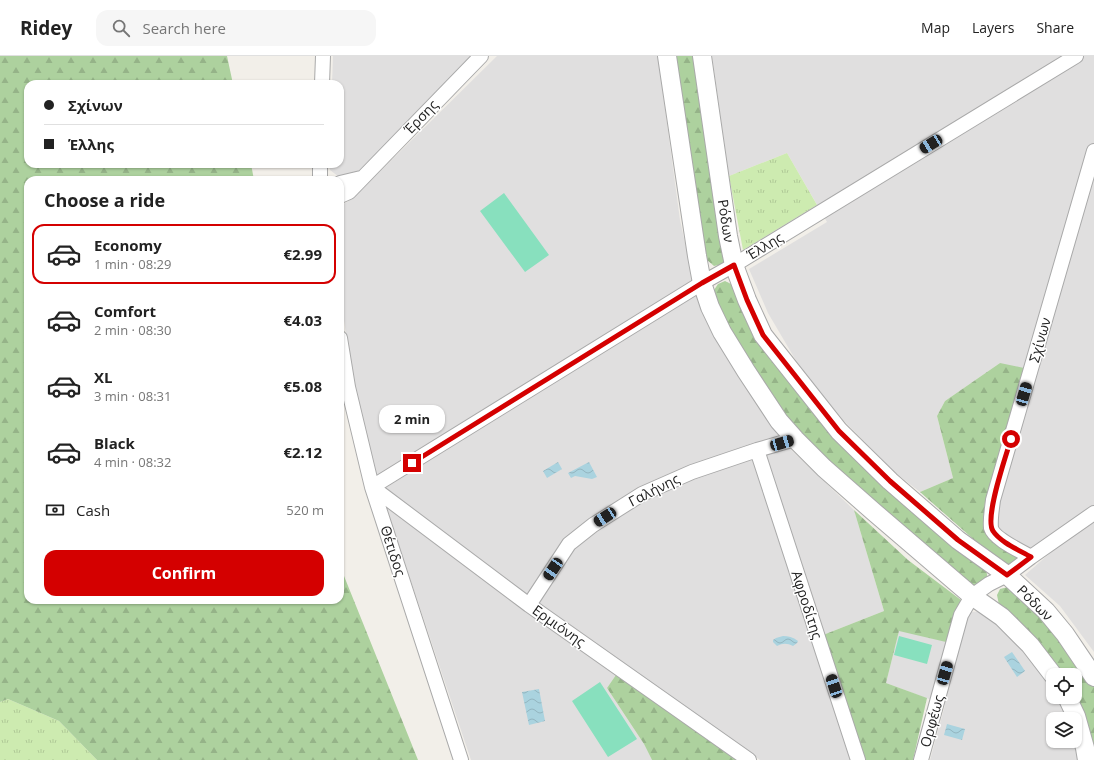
<!DOCTYPE html>
<html lang="en">
<head>
<meta charset="utf-8">
<style>
	:root { --surface:#fff; --page:#f6f6f6; --text:#222; --muted:#767676; --line:#e0e0e0; --accent:#d40000 }
	body { margin:0; font-family:"Open Sans",sans-serif; background:var(--page); color:var(--text); height:100vh; display:flex; flex-direction:column; font-size:15px; white-space:nowrap }
	* { box-sizing:border-box; margin:0 }
	p { font-size:13px; color:var(--muted) }
	.icon { flex:none; width:22px; height:22px; fill:none; stroke:currentColor; stroke-width:2; stroke-linecap:round; stroke-linejoin:round }
	.map { position:relative; flex:1; overflow:hidden }
	.drawer { position:absolute; left:24px; top:120px; width:320px; height:428px; display:flex; flex-direction:column; background:var(--surface); border-radius:12px; box-shadow:0 1px 3px #0004 }
	.drawer>* { flex:none }
	.hud { position:absolute; left:24px; top:24px; width:320px; height:88px; border-radius:12px; box-shadow:0 1px 3px #0004; display:grid; align-content:center; height:88px; padding:0 20px; background:var(--surface) }
	.buttons { position:absolute; left:1046px; top:612px; display:grid; gap:8px }
	.buttons a { display:grid; place-items:center; width:36px; height:36px; border-radius:8px; background:var(--surface); box-shadow:0 1px 3px #0004; font-size:20px }
	.end { position:absolute; width:18px; height:18px; margin:-9px; border:5px solid #d40000; background:#fff; box-shadow:0 0 0 2px #fff }
	.from { border-radius:50% }
	.bubble { position:absolute; height:28px; border-radius:12px; background:var(--surface); box-shadow:0 1px 3px #0004; font-size:13px; font-weight:700; line-height:28px; text-align:center }
	.car { position:absolute; width:12px; height:24px; margin:-12px -6px; border-radius:5px; box-shadow:0 0 3px 1px #0007; background:linear-gradient(#222 24%,#8ab4d8 0 40%,#222 0 76%,#8ab4d8 0 86%,#222 0) }
	.hud b { display:flex; align-items:center; gap:14px; height:38px; font-size:15px }
	.hud b+b { border-top:1px solid var(--line) }
	.hud i { width:10px; height:10px; background:var(--text) }
	ul { padding:0; list-style:none }
	li { display:flex; align-items:center; gap:12px; height:60px; margin:0 8px 6px; padding:0 12px; border:2px solid transparent; border-radius:12px }
	li div { flex:1 }
	li b { display:block; font-size:15px }
	li em { font-style:normal; font-weight:700 }
	li.on { border-color:var(--accent) }
	li>.icon { width:36px; height:36px; stroke-width:1.5 }
	h2 { padding:0 20px; font-size:18px; line-height:48px }
	.pay { display:flex; align-items:center; gap:10px; height:44px; padding:0 20px; font-size:15px }
	.pay p { margin-inline-start:auto }
	.action { display:flex; gap:8px; margin-top:auto; padding:8px 20px }
	.action a { flex:1; height:46px; border-radius:12px; background:var(--accent); color:#fff; font-size:16px; font-weight:700; line-height:46px; text-align:center }
	header { display:flex; align-items:center; gap:24px; box-sizing:border-box; height:56px; padding:0 20px; background:var(--surface); border-bottom:1px solid var(--line) }
	header strong { font-size:19px }
	nav { display:flex; gap:22px; margin-inline-start:auto; font-size:14px }
	.search { width:280px; height:36px; background:var(--page); display:flex; align-items:center; gap:10px; box-sizing:border-box; padding:0 14px; border-radius:12px; color:var(--muted); font-size:15px }
	.map>svg:first-child { display:block }
	.residential { fill:#e0dfdf }
	.grass { fill:url(#grass-tufts) }
	.forest { fill:url(#forest-firs) }
	.pitch { fill:#88e0be }
	.water { fill:url(#water-waves) }
	.lines { fill:none; stroke-linecap:round; stroke-linejoin:round }
	.minor-casing { stroke:#a9a9a9; stroke-width:16 }
	.tertiary-casing { stroke:#a9a9a9; stroke-width:20 }
	.minor { stroke:#fff; stroke-width:14 }
	.tertiary { stroke:#fff; stroke-width:18 }
	.route { stroke:#d40000; stroke-width:5 }
	.labels { text-anchor:middle; stroke-width:3; stroke-linejoin:round; paint-order:stroke }
	.street-label { font-size:14px; fill:#222; stroke:#fff }
</style>
</head>
<body>
<header>
<strong>Ridey</strong>
<div class="search"><svg class="icon" aria-label="search" viewBox="0 0 24 24"><circle cx="10" cy="10" r="6"/><path d="M15 15l6 6"/></svg>Search here</div>
<nav><a>Map</a><a>Layers</a><a>Share</a></nav>
</header>
<div class="map">
<svg width="1094" height="704" viewBox="0 0 1094 704">
	<defs>
		<pattern id="grass-tufts" width="24" height="20" patternUnits="userSpaceOnUse"><rect width="24" height="20" fill="#cdebb0"/><path d="M3 7l-1-3M5 7V3M7 7l1-3M15 17l-1-3M17 17v-4M19 17l1-3" fill="none" stroke="#b0c997"/></pattern>
		<pattern id="forest-firs" width="22" height="20" patternUnits="userSpaceOnUse"><rect width="22" height="20" fill="#add19e"/><path d="M5 1l3.5 6h-7zM16 11l3.5 6h-7z" fill="#95b388"/></pattern>
		<pattern id="water-waves" width="16" height="10" patternUnits="userSpaceOnUse"><rect width="16" height="10" fill="#aad3df"/><path d="M0 5q4-4 8 0t8 0" fill="none" stroke="#92b5bf"/></pattern>
	</defs>
	<rect width="100%" height="100%" fill="#f2efe9"/>
	<path class="residential" d="M333,0h142l-107,110 -14,10 -15,1 -9,-7 -1,-6h11v-80h-8z
		M497,0h161l22,164 18,82 41,75 47,68 68,65 30,101 -61,24 30,125h-93l-136,-97 -17,25 37,56 8,16h-181l-99,-295 -20,-92 -12,-79v-88l12,-7z
		M712,0h382v596l-34,-46 -35,-31 24,-21 -35,-11 -15,-12 -3,-11 4,-157 -55,38 -8,15 16,62 -33,14 -27,-21 -49,-50 -46,-57 -30,-51 -19,-44 78,-47 -40,-69 -58,23z
		M986,555l42,41 25,34v11h8l11,22h-19v22h22l6,19h-151l15,-55 -59,-22 13,-53 61,15 10,-33z"/>
	<path class="grass" d="M787,97l30,52 -74,45 -14,-74z
		M8,643l51,22 38,39h-97v-58z"/>
	<path class="forest" d="M0,0h227l6,28h-205v80h223l3,16h-226v420h312v-34l78,194h-321l-38,-39 -51,-22 -8,3z
		M675,0h20l31,199 -3,9 -9,2 -7,-6 -5,-14z
		M725,225l6,3 5,8 31,62 218,214 2,6v7l-5,5h-10l-149,-129 -35,-38 -40,-55 -33,-60 -1,-14 4,-6z
		M1000,307l24,5 -39,134 -2,22 9,16 27,18 -13,10 -86,-76 33,-14 -16,-62 8,-15z
		M854,454l54,50 53,40 -15,42 -47,-11 -13,52 41,15 -14,62h-50l-40,-125 61,-24z
		M1008,531l8,4 45,47 32,46 1,3v73l-19,-63v-22h-14l-62,-70 -2,-10 3,-6z
		M618,616l123,88h-89l-8,-16 -37,-56z"/>
	<path class="pitch" d="M504,137l45,62 -24,17 -45,-61z
		M899,580l33,9 -5,19 -33,-9z
		M600,626l37,57 -29,18 -36,-56z"/>
	<path class="water" d="M558,406l4,7 -15,9 -4,-7z
		M589,406l8,15 -5,2 -17,-3 -4,2 -3,-5z
		M783,580c5,0 10,1 15,5l-1,2 -4,3c-6,-3 -10,-3 -16,0l-4,-4v-2l3,-2z
		M1012,596l13,19 -8,6 -13,-20z
		M539,633l6,32 -16,4 -7,-33z
		M947,668l18,5 -3,11 -18,-5z"/>
	<g class="lines">
		<defs>
			<path id="minor" d="M322,28l1,-28
				M320,108v15
				M340,127l21,-5
				M340,140l9,-4 132,-136
				M340,282l8,49 24,100 89,273
				M757,394l101,310
				M1031,501c-10,-6 -37,-18 -40,-29 -1,-9 1,-19 2,-28l101,-349
				M529,549l40,-61 24,-19 49,-31 50,-22 65,-22 38,-11
				M749,704l-220,-155 -157,-118 330,-204 32,-18 342,-209
				M921,704l40,-145 11,-19 17,-12 18,-9 24,-18 63,-44"/>
			<path id="tertiary" d="M667,0l30,200 5,27 8,24 12,25 24,39 33,50 16,18 29,29 50,44 98,84 30,21 28,28 23,30
				M702,0l26,180 6,29 13,35 16,35 76,96 51,50 68,59 49,35 39,36 19,23 29,43
				M1067,641l9,19 9,32 2,12"/>
		</defs>
		<use href="#minor" class="minor-casing"/>
		<use href="#tertiary" class="tertiary-casing"/>
		<use href="#minor" class="minor"/>
		<use href="#tertiary" class="tertiary"/>
	</g>
	<g class="lines">
		<path class="route" d="M412,407l290,-180 32,-18 13,35 16,35 76,96 51,50 68,59 49,35 24,-18c-12,-7 -31,-15 -38,-26 -9,-13 13,-75 18,-92"/>
	</g>
	<g class="labels">
		<g class="street-label">
			<text transform="translate(421 61) rotate(-46)" y="5">Έρσης</text>
			<text transform="translate(726 165) rotate(81)" y="5">Ρόδων</text>
			<text transform="translate(765 190) rotate(-31)" y="5">Έλλης</text>
			<text transform="translate(1040 284) rotate(-74)" y="5">Σχίνων</text>
			<text transform="translate(654 434) rotate(-27)" y="5">Γαλήνης</text>
			<text transform="translate(393 495) rotate(72)" y="5">Θέτιδος</text>
			<text transform="translate(1035 547) rotate(45)" y="5">Ρόδων</text>
			<text transform="translate(807 549) rotate(72)" y="5">Αφροδίτης</text>
			<text transform="translate(559 570) rotate(35)" y="5">Ερμιόνης</text>
			<text transform="translate(932 665) rotate(-74)" y="5">Ορφέως</text>
		</g>
	</g>
</svg>
<div class="buttons">
<a><svg class="icon" aria-label="locate" viewBox="0 0 24 24"><circle cx="12" cy="12" r="6"/><path d="M12 2v4M12 18v4M2 12h4M18 12h4"/></svg></a>
<a><svg class="icon" aria-label="layers" viewBox="0 0 24 24"><path d="M12 4l9 5-9 5-9-5zM3 14l9 5 9-5"/></svg></a>
</div>
<i class="end from" style="left:1011px;top:383px"></i>
<i class="end" style="left:412px;top:407px"></i>
<div class="bubble" style="left:379px;top:349px;width:66px">2 min</div>
<i class="car" style="left:931px;top:88px;rotate:239deg"></i>
<i class="car" style="left:1024px;top:338px;rotate:16deg"></i>
<i class="car" style="left:782px;top:387px;rotate:74deg"></i>
<i class="car" style="left:605px;top:461px;rotate:237deg"></i>
<i class="car" style="left:553px;top:513px;rotate:214deg"></i>
<i class="car" style="left:945px;top:617px;rotate:16deg"></i>
<i class="car" style="left:834px;top:630px;rotate:342deg"></i>
<div class="hud">
<b><i class="from"></i>Σχίνων</b>
<b><i></i>Έλλης</b>
</div>
<section class="drawer">
<h2>Choose a ride</h2>
<ul>
<li class="on"><svg class="icon" aria-label="car" viewBox="0 0 24 24"><path d="M5 17H2v-5l4-1 3-4h7l3 4 3 1v5h-3M9 17h6M6 11h13"/><circle cx="7" cy="17" r="2"/><circle cx="17" cy="17" r="2"/></svg><div><b>Economy</b><p>1 min · 08:29</p></div><em>€2.99</em></li>
<li><svg class="icon" aria-label="car" viewBox="0 0 24 24"><path d="M5 17H2v-5l4-1 3-4h7l3 4 3 1v5h-3M9 17h6M6 11h13"/><circle cx="7" cy="17" r="2"/><circle cx="17" cy="17" r="2"/></svg><div><b>Comfort</b><p>2 min · 08:30</p></div><em>€4.03</em></li>
<li><svg class="icon" aria-label="car" viewBox="0 0 24 24"><path d="M5 17H2v-5l4-1 3-4h7l3 4 3 1v5h-3M9 17h6M6 11h13"/><circle cx="7" cy="17" r="2"/><circle cx="17" cy="17" r="2"/></svg><div><b>XL</b><p>3 min · 08:31</p></div><em>€5.08</em></li>
<li><svg class="icon" aria-label="car" viewBox="0 0 24 24"><path d="M5 17H2v-5l4-1 3-4h7l3 4 3 1v5h-3M9 17h6M6 11h13"/><circle cx="7" cy="17" r="2"/><circle cx="17" cy="17" r="2"/></svg><div><b>Black</b><p>4 min · 08:32</p></div><em>€2.12</em></li>
</ul>
<div class="pay"><svg class="icon" aria-label="cash" viewBox="0 0 24 24"><path d="M3 7h18v10H3z"/><circle cx="12" cy="12" r="2"/></svg>Cash<p>520 m</p></div>
<div class="action"><a>Confirm</a></div>
</section>
</div>
</body>
</html>
